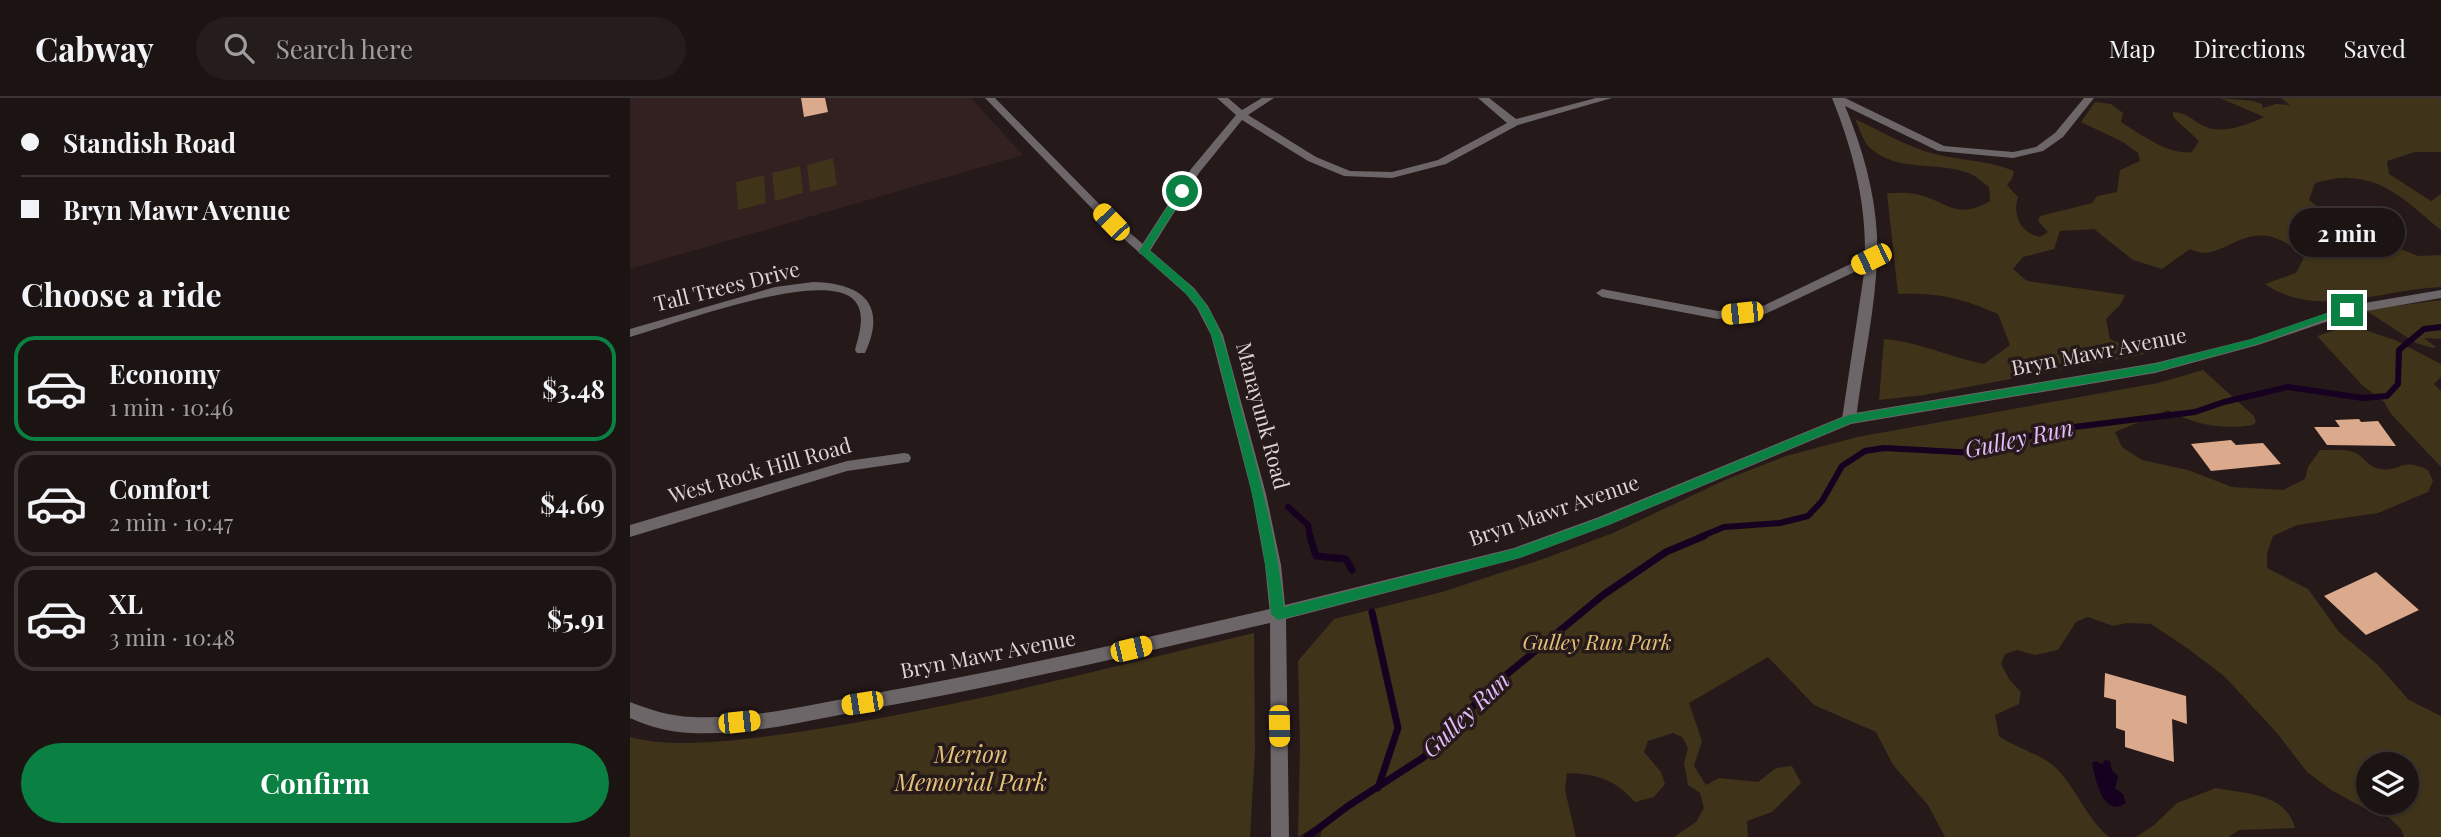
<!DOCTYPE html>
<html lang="en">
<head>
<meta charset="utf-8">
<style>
	:root { --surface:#1c1313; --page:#251c1c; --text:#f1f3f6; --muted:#a09ea0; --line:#3a3233; --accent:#0b8043 }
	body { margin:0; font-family:"Playfair Display",serif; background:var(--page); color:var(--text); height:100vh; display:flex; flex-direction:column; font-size:26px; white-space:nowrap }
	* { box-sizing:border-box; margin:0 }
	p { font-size:23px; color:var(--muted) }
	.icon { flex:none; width:38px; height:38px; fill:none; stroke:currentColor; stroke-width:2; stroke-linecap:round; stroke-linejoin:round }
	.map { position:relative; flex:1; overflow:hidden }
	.drawer { display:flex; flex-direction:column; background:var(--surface); width:630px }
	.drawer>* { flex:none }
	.banner { display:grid; align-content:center; height:154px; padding:0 21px; background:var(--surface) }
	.buttons { position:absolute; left:1726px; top:654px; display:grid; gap:14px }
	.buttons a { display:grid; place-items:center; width:63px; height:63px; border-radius:50%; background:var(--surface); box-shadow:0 2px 5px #0004,0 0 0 2px var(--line); font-size:35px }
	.end { position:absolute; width:32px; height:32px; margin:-16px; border:9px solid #0b8043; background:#fff; box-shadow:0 0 0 4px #fff }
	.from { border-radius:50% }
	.bubble { position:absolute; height:49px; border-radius:24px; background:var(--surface); box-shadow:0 2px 5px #0004,0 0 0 2px var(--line); font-size:23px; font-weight:700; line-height:49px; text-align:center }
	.car { position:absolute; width:21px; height:42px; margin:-21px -10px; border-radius:9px; box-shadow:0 0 5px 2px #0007; background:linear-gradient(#f5c518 24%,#345 0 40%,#f5c518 0 76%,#345 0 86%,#f5c518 0) }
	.banner b { display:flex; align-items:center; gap:24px; height:66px; font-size:26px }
	.banner b+b { border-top:2px solid var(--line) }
	.banner i { width:18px; height:18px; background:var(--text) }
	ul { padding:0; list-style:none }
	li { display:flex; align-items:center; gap:21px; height:105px; margin:0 14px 10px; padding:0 7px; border:4px solid var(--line); border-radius:21px }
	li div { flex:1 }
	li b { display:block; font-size:26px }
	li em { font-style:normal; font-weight:700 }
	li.on { border-color:var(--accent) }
	li>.icon { width:63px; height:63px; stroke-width:1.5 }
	h2 { padding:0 21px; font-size:32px; line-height:84px }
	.action { display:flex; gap:14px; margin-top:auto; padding:14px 21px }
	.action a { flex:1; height:80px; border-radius:42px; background:var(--accent); color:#fff; font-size:28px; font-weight:700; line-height:80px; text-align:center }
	header { display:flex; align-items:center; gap:42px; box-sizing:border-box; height:98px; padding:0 35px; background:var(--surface); border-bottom:2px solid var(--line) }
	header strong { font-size:33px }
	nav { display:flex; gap:38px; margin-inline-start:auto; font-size:24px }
	.search { width:490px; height:63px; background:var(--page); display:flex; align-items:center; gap:18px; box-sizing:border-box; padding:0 24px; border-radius:38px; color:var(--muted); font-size:26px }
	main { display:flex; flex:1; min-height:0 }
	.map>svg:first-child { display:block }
	.built { fill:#332020 }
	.green { fill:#3f3319; fill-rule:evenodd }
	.water { fill:#160120 }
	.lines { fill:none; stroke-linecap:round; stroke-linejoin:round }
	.stream-far1 { stroke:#160120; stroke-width:6 }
	.stream { stroke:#160120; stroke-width:7 }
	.building { fill:#dba98c }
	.minor { fill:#6c6669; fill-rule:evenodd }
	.tertiary { fill:#6c6669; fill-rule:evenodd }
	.route { fill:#0b8043 }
	.labels { text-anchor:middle; stroke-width:7; stroke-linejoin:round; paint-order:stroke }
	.street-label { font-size:21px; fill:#ded4d4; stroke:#261919 }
	.park-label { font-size:21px; font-style:italic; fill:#e4c178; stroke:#261919 }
	.water-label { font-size:23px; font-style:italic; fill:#e5bafc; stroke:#261919 }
	.near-park-label { font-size:24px; font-style:italic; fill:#e4c178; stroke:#261919 }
</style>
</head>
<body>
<header>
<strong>Cabway</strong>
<div class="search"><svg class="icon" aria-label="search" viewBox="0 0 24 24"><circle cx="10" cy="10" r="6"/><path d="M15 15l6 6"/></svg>Search here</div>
<nav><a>Map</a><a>Directions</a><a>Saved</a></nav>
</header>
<main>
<section class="drawer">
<div class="banner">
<b><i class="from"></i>Standish Road</b>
<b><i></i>Bryn Mawr Avenue</b>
</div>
<h2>Choose a ride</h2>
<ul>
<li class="on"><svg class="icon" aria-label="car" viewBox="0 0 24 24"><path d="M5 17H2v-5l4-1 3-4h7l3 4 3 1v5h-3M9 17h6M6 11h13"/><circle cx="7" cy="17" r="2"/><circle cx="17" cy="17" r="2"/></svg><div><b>Economy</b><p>1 min · 10:46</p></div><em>$3.48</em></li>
<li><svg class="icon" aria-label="car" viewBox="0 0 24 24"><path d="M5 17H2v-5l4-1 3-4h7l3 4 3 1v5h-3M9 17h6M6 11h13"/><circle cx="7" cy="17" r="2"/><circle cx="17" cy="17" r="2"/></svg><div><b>Comfort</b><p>2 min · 10:47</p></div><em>$4.69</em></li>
<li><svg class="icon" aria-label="car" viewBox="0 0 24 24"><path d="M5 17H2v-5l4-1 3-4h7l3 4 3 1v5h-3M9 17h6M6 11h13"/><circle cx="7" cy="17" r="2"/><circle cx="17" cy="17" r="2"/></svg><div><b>XL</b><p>3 min · 10:48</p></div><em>$5.91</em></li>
</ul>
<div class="action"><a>Confirm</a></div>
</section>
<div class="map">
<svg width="1811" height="739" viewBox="0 0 1811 739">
	<rect width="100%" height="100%" fill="#261919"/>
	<path class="built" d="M0,0h341l52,57 -393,114z"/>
	<path class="green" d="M1590,0l33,3 9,3 1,4 13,-4 14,1 -9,-7h160v54h-26l-28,9 2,13 42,27 10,-7v36c-29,-23 -53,-51 -93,-52 -11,-1 -23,3 -33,5l-6,17 29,23 30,13 50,20 23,-1v32c-58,2 -124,33 -176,-3l31,-11 8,-16c-56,-53 -78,11 -114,-8l-28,20 -29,-9 -39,-31 -34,2 -6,18 -31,8 -10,12 14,12 98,14 -4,9 -15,15 4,20 36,15 -222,41 -45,5 5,-61c36,3 65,18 100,25l26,-19 -12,-31c-36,-16 -60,-22 -100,-20l-11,-101c9,0 20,-1 29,1 31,7 40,27 74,7l-1,-14c-6,-4 -12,-10 -18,-13 -32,-14 -72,0 -101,-26 -7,-6 -11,-21 -15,-29 26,12 52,28 80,35 26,7 54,6 79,17l-2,8 -5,6 11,12c-6,19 3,36 22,40l8,-5 -10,-11 2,-5 52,-13 5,-7 20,-4 3,-22 20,-9 -2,-8 -15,-11 -42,-20 14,-20 16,2 12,9 -2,9c19,12 49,34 71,30l7,-11 -26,-24v-5c15,1 19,8 31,14 17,9 43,-1 60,-9z
		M203,60l4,27 -27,7 -3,-27z
		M170,68l3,27 -28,8 -3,-28z
		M134,77l2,28 -28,7 -2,-28z
		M1811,202v39l-17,-1 12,9 -3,1 -17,-5 -51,-33z
		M1720,227l45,15 46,24v13l-7,7 7,7v76l-50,-53 -7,-12 -22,-17 -45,-49z
		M1573,272l51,46 2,6 -3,3c-31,5 -58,0 -85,-15l-53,22 7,15 20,13 46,10 44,17 51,3 22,-11 3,-12 12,-17c11,0 28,-2 38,4 8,6 12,14 23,15 21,3 19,-12 47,1l5,11 -5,11 -50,21 -81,12 -24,11 -6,17v15l41,21 31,43 38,32 32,36 32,16v121h-37l-3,-8 -17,-16 -18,-4 -35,-19 -24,-18 -30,-39 -53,-57 -37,-28 -36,-24 -24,-1 -14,3 -25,-9 -12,5 -18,28 -23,5 -18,-5 -12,4 -4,10 8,15 12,13 -2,12 -24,11 4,21c18,13 43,18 57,32 21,21 30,50 53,69h-164l-17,-32 -35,-40 -17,-33 -62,-27 -46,-48 -79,46 13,38 -8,25 12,19 13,-7 39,4 18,-14 16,-2 9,17 -29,29 -25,9 1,16h-74l22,-15 8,-14 -4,-15 -12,-8 -4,-22 4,-15 -6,-11 -9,-4 -25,8 -4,11 17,20 4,12 -11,13 -19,5c-20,-23 -39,-28 -68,-29l-2,17 11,47h-256l4,-16 -26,16 2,-92 -2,-84 36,-42 108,-27 101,-33 70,-26 112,-53 61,-24 71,-19 301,-54zM1738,667h38v38h-38z
		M624,535l1,118 -5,86h-620v-100c46,13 121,2 168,-5 154,-23 305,-63 456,-99z
		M1586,690c30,6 70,5 79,40l-56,2 -10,7h-93l17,-11 24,-23z"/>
	<path class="water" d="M1475,662l5,1 2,9 6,6 -3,12 8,6 3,9c-23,16 -31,-25 -34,-40l3,-2 7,3z"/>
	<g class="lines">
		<path class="stream-far1" d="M658,409l20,18 2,12
			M1070,439l24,-10 56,-4 28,-7 14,-15 20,-35 23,-15 19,-3 92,5 74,-23 145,-18 29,-10 64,-15 75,11 24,-2 11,-12 1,-34 25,-21 17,-2"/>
		<path class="stream" d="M680,438l6,20 30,3 6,11
			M742,514l26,116 -20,60
			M677,739l41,-31 76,-49 70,-72 109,-90 63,-43 38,-16"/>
	</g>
	<path class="building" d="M171,0h24l3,14 -24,5z
		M1729,321l2,3 17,-1 18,25 -69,-1 -13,-18h26l-5,-7z
		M1601,342l5,5 27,-2 18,21 -70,7 -20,-27z
		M1746,474l43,38 -53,25 -42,-39z
		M1475,575l81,23 1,28 -15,-5 2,43 -49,-15v-16l-9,-3v-28l-12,-3z"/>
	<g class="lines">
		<path class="minor" d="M587,0h11l14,12 20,-12h12l-26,17 68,42 34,14 42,1 46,-12 69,-37 -29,-25h11l27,21 80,-21h16l-94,27 -72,39 -54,14 -48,-2 -36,-15 -66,-41 -43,53 -51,81h-8l-2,-3 53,-82 45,-54z
			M1202,0h13l99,48 69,6 23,-5 19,-14 29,-35h10l-31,39 -20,14 -30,7 -75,-7 -93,-45c17,41 30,85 32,130 2,61 -14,123 -21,183l-7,5 -7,-5 23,-152 -100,47 -47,5 -116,-22 -6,-4 6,-4 116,22 45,-5 102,-49c1,-56 -12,-107 -33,-159z
			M183,184c48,1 75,21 52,71h-8l-2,-3c4,-15 12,-38 -2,-51 -33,-30 -180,26 -223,38v-8l145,-42z
			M274,355l5,1 2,4 -2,4 -62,9 -217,66v-12l217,-64z
			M648,509l6,2 2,5 -2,5 -6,2c-134,31 -268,63 -403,87 -60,11 -123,28 -184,25 -22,-1 -41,-6 -61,-15v-16c21,8 39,14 62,15 61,3 124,-14 184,-24 135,-24 269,-55 402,-86z"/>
		<path class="tertiary" d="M355,0h10l120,122 79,68 14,18 15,29 43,159 15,71 4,40 229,-57 85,-31 250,-103 306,-51 96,-24 96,-33 94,-16v8l-92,16 -91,31 -103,28 -304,51 -242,101 -89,33 -234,61 3,218h-18l-1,-223 -5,-49 -13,-71 -41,-159 -14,-27 -11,-14 -79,-70z"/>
	</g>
	<path class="route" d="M549,91l8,2 -38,59c19,17 44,34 58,56 19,31 25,67 34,102 18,66 36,131 43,199l230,-58 86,-31 249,-103 306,-51 97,-25 92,-32 8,3 -94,34 -103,28 -304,51 -243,102 -89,33 -241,62 -7,-6c-6,-74 -24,-144 -43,-216 -8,-30 -13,-65 -31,-91 -15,-22 -40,-36 -58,-56z"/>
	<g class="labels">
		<g class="street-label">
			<text transform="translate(97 189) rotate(-14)" y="7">Tall Trees Drive</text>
			<text transform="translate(1469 254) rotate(-11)" y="7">Bryn Mawr Avenue</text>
			<text transform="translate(632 318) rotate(75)" y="7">Manayunk Road</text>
			<text transform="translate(130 373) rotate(-16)" y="7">West Rock Hill Road</text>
			<text transform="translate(924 413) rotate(-19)" y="7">Bryn Mawr Avenue</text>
			<text transform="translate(358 557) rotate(-11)" y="7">Bryn Mawr Avenue</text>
		</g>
		<g class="park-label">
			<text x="967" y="552">Gulley Run Park</text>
		</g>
		<g class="water-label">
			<text transform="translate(1389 341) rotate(-12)" y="8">Gulley Run</text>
			<text transform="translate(836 617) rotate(-44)" y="8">Gulley Run</text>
		</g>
		<g class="near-park-label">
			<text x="341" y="665">Merion<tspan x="341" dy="28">Memorial Park</tspan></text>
		</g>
	</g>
</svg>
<div class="buttons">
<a><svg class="icon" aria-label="layers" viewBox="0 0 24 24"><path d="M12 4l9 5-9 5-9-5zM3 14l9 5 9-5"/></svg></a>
</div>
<i class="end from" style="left:552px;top:93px"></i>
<i class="end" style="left:1717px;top:212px"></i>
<div class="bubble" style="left:1659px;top:110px;width:116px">2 min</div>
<i class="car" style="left:481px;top:124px;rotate:316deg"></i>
<i class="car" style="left:1241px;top:161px;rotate:244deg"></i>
<i class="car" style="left:1112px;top:215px;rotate:264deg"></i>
<i class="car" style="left:501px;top:551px;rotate:77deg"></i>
<i class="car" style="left:232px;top:605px;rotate:261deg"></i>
<i class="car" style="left:109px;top:624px;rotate:84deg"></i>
<i class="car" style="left:649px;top:628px;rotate:179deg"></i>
</div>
</main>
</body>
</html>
